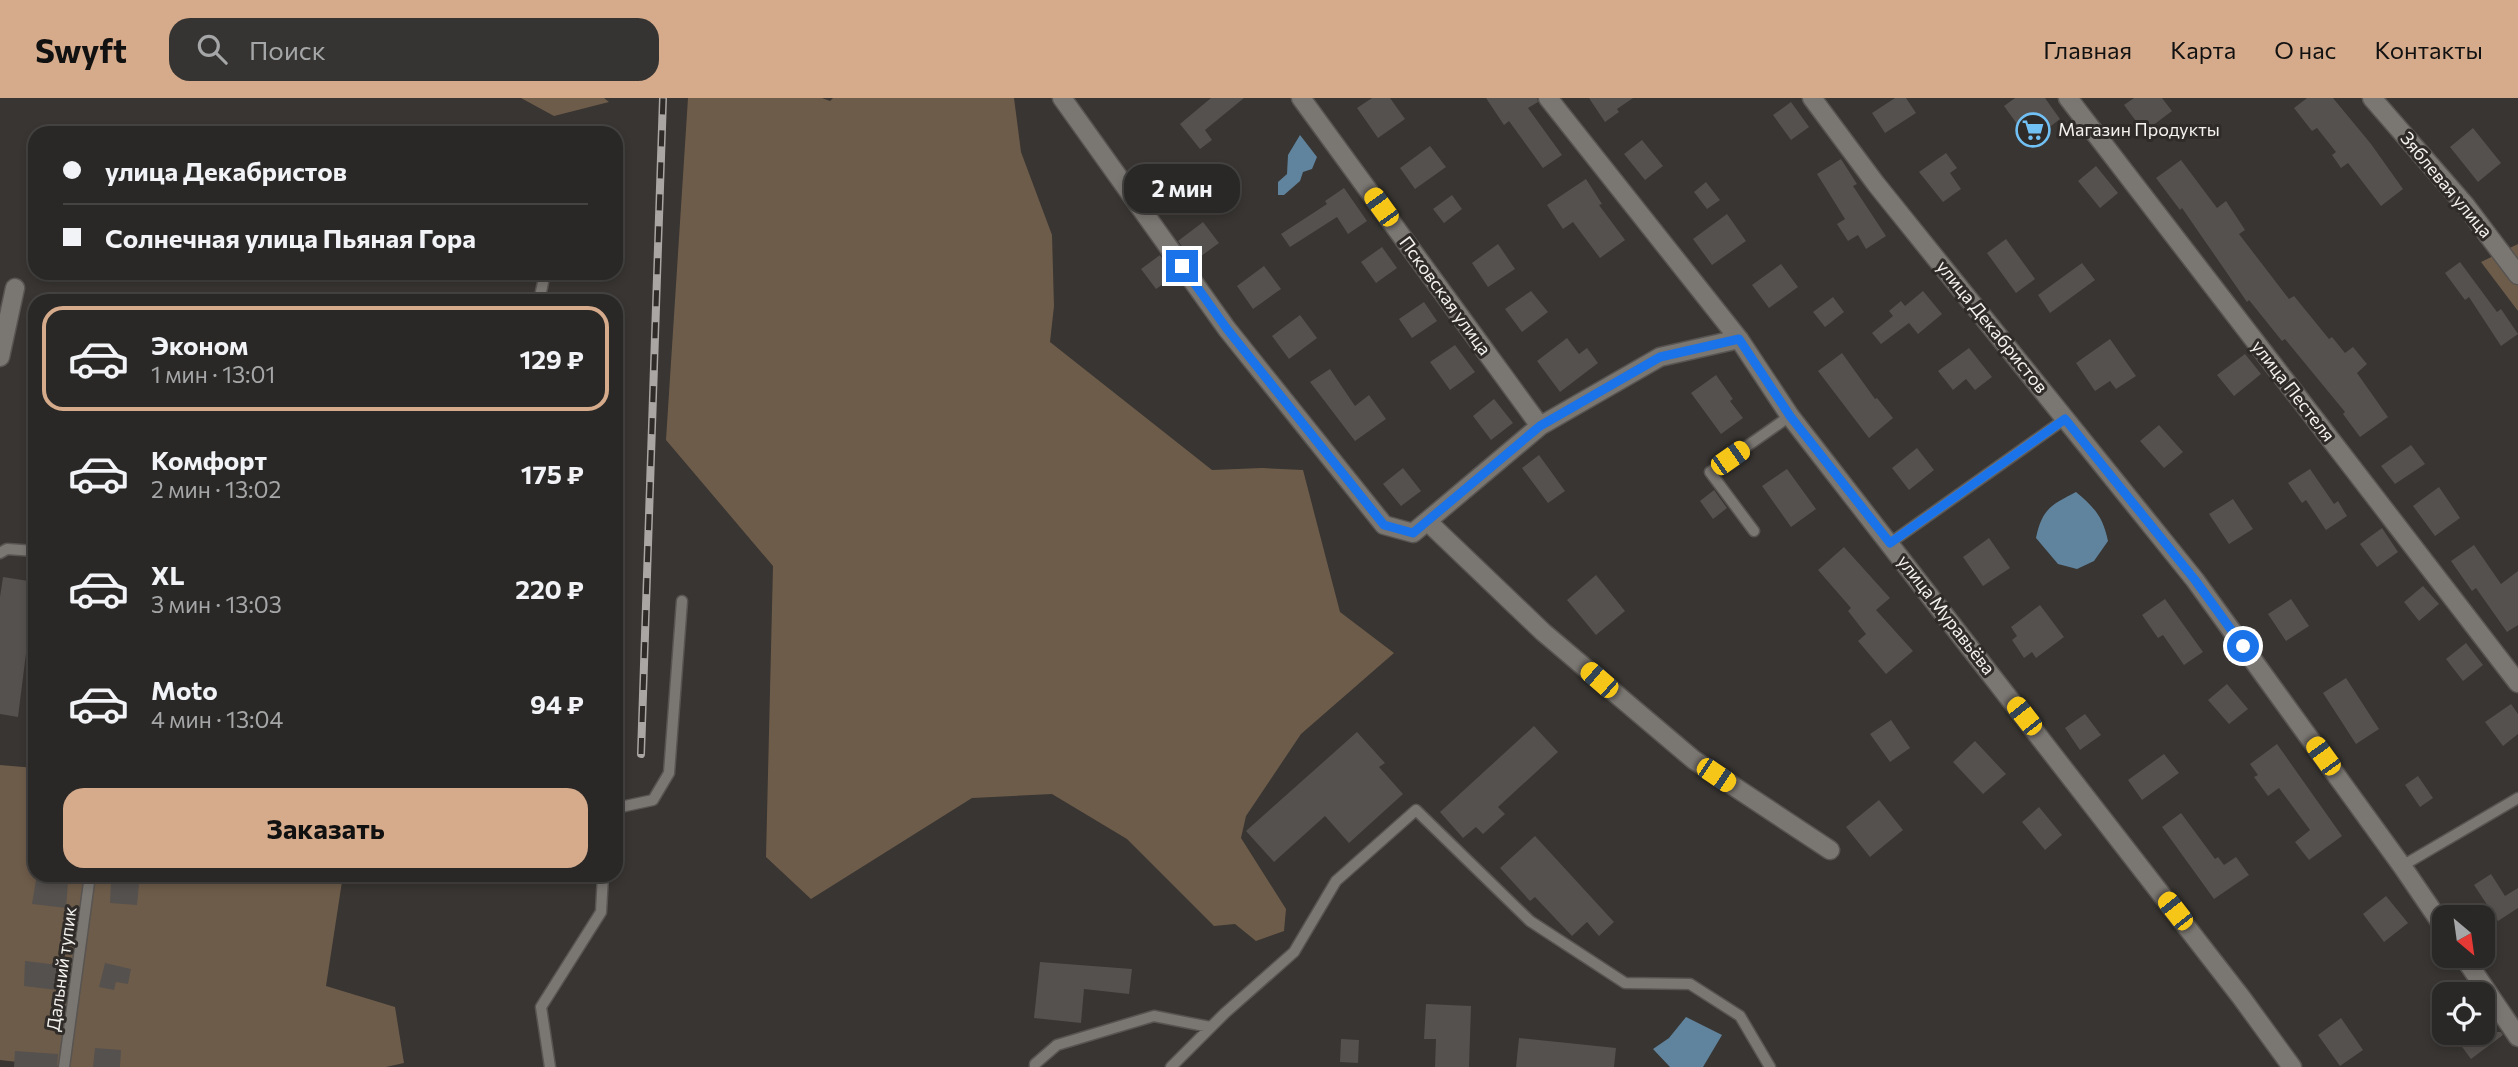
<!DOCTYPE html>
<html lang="ru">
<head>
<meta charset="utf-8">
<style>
	:root { --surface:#2a2826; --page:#363432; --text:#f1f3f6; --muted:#a5a6a7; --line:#464443; --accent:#d6ab8b }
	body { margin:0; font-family:Commissioner,sans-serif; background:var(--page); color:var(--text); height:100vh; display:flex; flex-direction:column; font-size:26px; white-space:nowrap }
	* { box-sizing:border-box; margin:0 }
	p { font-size:23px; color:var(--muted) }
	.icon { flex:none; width:38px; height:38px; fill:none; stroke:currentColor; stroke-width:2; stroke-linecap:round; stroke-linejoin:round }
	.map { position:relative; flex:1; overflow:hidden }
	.drawer { position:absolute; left:28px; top:196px; width:595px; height:588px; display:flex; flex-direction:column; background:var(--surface); border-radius:21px; box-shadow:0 4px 10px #0003,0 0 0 2px var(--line) }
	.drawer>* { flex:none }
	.guide { position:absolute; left:28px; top:28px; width:595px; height:154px; border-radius:21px; box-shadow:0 4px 10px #0003,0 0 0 2px var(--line); display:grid; align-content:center; height:154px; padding:0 35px; background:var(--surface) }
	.needle { width:46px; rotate:151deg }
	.fabs { position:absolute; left:2432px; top:807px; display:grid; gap:14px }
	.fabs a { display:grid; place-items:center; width:63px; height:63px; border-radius:14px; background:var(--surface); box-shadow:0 4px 10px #0003,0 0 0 2px var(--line); font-size:35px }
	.end { position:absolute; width:32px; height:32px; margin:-16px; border:9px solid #1a73e8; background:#fff; box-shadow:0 0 0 4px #fff }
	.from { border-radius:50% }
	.bubble { position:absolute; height:49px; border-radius:21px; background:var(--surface); box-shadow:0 4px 10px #0003,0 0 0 2px var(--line); font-size:23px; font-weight:700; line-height:49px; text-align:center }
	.car { position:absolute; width:21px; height:42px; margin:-21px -10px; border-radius:9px; box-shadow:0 0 5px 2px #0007; background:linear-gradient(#f5c518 24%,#345 0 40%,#f5c518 0 76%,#345 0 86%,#f5c518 0) }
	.guide b { display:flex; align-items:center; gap:24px; height:66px; font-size:26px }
	.guide b+b { border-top:2px solid var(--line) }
	.guide i { width:18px; height:18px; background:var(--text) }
	ul { padding:12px 0 0; list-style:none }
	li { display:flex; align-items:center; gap:21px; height:105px; margin:0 14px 10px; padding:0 21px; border:4px solid transparent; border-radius:21px }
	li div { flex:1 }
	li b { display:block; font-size:26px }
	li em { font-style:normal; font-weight:700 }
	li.selected { border-color:var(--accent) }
	li>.icon { width:63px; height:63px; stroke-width:1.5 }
	.cta { display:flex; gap:14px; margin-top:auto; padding:14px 35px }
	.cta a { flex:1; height:80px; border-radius:21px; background:var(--accent); color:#111; font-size:28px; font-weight:700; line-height:80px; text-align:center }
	header { display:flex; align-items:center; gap:42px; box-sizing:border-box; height:98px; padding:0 35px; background:var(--accent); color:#111 }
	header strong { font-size:33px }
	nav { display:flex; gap:38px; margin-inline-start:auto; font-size:24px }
	.search { width:490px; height:63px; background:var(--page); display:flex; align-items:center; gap:18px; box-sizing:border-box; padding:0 24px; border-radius:21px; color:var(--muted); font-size:26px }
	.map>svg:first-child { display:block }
	.green { fill:#6e5c4a }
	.water { fill:#60849d }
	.building { fill:#55514e }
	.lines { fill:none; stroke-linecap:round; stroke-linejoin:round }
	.lane-casing { stroke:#575451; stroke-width:13 }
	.street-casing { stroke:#575451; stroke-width:21 }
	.lane { stroke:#7a7672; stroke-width:10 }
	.street { stroke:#7a7672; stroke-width:18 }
	.rail-casing { stroke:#a9a6a3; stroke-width:8 }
	.rail { stroke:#2e2b28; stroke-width:5; stroke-dasharray:16; stroke-linecap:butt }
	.route { stroke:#1a73e8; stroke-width:9 }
	.labels { text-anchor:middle; stroke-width:6; stroke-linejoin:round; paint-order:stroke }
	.poi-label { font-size:18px; fill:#f4f2ef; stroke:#2e2b28; text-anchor:start }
	.street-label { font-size:18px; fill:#f4f2ef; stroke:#2e2b28 }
</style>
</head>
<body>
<header>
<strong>Swyft</strong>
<div class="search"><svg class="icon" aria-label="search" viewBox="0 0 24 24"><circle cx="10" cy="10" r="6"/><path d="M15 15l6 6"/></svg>Поиск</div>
<nav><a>Главная</a><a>Карта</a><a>О нас</a><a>Контакты</a></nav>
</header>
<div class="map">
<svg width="2518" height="969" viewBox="0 0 2518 969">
	<rect width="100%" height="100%" fill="#383532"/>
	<path class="green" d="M521,0h83l5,4 -55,14z
		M688,0h134l8,3 3,-3h181l7,54 31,83 2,71 -4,36 162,128 50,-2 41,2 37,142 54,41 -93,81 -55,82 -5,22 45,71 -2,22 -28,10 -21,-17 -21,2 -87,-87 -75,-45 -80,4 -161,101 -45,-42 7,-291 -107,-126z
		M2518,146v67l-37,-49z
		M0,667l35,3v107h308l-17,111 69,21 9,56 -18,4h-324l-62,-7z"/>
	<path class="water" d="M1300,37l17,22 -5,12 -9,3 -3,9 -16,14h-6v-13l9,-8 1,-19z
		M2076,394c19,16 27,25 32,49l-14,20 -17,8 -19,-5 -22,-26c6,-29 15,-33 40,-46z
		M1686,919l36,18 -19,32h-33l-17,-18 16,-11z"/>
	<path class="building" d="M1211,0h33l-39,32 7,10 -12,9 -20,-25z
		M1372,0h18l15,21 -27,19 -21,-30z
		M1486,0h51l1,4 -10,6 34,47 -19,13 -34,-47 -5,4z
		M1589,0h44l-16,11 2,3 -14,10z
		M1895,0h11l10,15 -31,20 -13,-20z
		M2015,0h30l15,21 -30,23 -26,-36z
		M2134,0h28l10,13 -28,21 -20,-27z
		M2307,0h26l38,46 32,45 -22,17 -33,-43 -7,5 -9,-13 4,-3 -19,-24 -5,3 -18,-23z
		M1791,4l18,25 -18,13 -18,-25z
		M2473,30l28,35 -23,19 -28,-35z
		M1642,42l21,26 -18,14 -21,-26z
		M1430,48l16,21 -31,22 -15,-21z
		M1946,55l11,15 -7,5 11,16 -18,13 -24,-30z
		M1841,61l16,25 -4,2 33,50 -20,13 -8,-14 -10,6 -11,-17 8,-5 -28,-45z
		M2181,62l36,48 9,-7 19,29 -6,4 50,65 5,-3 35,43 3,-2 13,16 8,-6 14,17 -10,9 31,44 -28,20 -17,-23 2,-2 -60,-73 -3,2 -33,-41 -2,2 -65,-94 -2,2 -24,-32z
		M2096,68l22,27 -18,15 -22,-27z
		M1195,74l16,22 -30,21 -15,-23z
		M1586,81l16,25 -3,1 26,35 -25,18 -27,-36 -10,7 -16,-24z
		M1706,84l14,18 -13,9 -13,-17z
		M1344,90l23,33 -19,13 -11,-17 -47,30 -9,-13 46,-30 -2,-3z
		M1452,97l10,14 -18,14 -11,-14z
		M1727,116l19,27 -34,24 -19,-26z
		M1203,124l16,21 -26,19 -15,-21z
		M2006,141l29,40 -19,14 -29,-40z
		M1498,146l17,25 -27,18 -16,-24z
		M1382,149l15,21 -21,15 -15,-21z
		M1160,157l15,21 -19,13 -15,-20z
		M2460,164l37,50 4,-3 17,25 -17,12 -32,-49 -4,3 -20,-27z
		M2082,165l13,17 -45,33 -12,-18z
		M1781,166l17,23 -29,21 -17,-23z
		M1264,168l17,23 -28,20 -16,-23z
		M1531,193l17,21 -26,20 -17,-23z
		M1923,193l19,23 -24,20 -9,-11 -28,21 -9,-11 21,-17 -4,-5 12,-10 4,5z
		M1833,199l11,15 -19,15 -12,-15z
		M1424,204l13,19 -25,17 -13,-19z
		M1300,217l17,23 -28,21 -17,-23z
		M1567,240l12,16 8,-6 11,15 -38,29 -23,-31z
		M2110,241l26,37 -20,13 -6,-8 -15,10 -19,-28z
		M1455,247l20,27 -25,18 -20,-28z
		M1969,250l23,29 -17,13 -9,-11 -13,11 -15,-19z
		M1842,255l33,46 2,-1 16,20 -24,20 -51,-67z
		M2245,256l16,20 -27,22 -17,-21z
		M1330,271l25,37 14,-11 17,24 -31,22 -45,-59z
		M1716,277l17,24 -3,2 13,17 -22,16 -30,-41z
		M1494,301l19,24 -22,17 -18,-24z
		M2159,327l24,27 -19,16 -24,-27z
		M2411,347l14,19 -30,20 -14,-18z
		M1917,350l17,22 -25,20 -17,-22z
		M1539,357l26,36 -17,12 -26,-35z
		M1403,370l18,23 -20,15 -18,-22z
		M1787,371l29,40 -25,18 -29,-41z
		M2310,371l24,35 4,-3 9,15 -21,14 -20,-30 -4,3 -14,-20z
		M2439,389l21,31 -25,18 -22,-30z
		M1714,392l13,18 -14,11 -13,-18z
		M2233,401l20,30 -24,15 -20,-30z
		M2382,430l16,24 -21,15 -17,-23z
		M1989,440l21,30 -27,18 -20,-29z
		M2474,447l27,39 17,-13v54l-11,7 -31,-44 -4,3 -21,-30z
		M1844,449l46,51 -14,12 37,41 -27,23 -28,-33 8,-7 -18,-23 3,-3 -33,-38z
		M1596,477l29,36 -29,24 -29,-35z
		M3,479l32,5 -17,135 -18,-3v-117z
		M2423,488l16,18 -20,17 -15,-19z
		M2165,501l38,53 -19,13 -21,-30 -5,3 -16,-23z
		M2291,501l18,27 -23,15 -18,-27z
		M2040,507l24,32 -28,21 -4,-6 -8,6 -12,-18 5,-4 -6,-9z
		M2466,545l17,22 -20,16 -17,-22z
		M2346,580l33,51 -23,15 -33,-51z
		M2227,586l21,25 -19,15 -21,-24z
		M2511,606l7,10v20l-15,12 -18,-24z
		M2085,616l16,21 -21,15 -15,-22z
		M1891,622l19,28 -20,14 -20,-28z
		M1534,628l24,26 -60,55 7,7 -22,20 -7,-7 -13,11 -23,-26z
		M1357,634l28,31 -6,4 24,27 -54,49 -24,-27 -51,46 -28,-31z
		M1975,643l31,33 -23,20 -30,-32z
		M2277,646l65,92 -33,24 -14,-18 15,-12 -31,-42 -11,8 -14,-19 4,-2 -8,-11z
		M2164,656l15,19 -37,27 -14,-20z
		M2418,678l15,22 -13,9 -15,-22z
		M1879,702l24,30 -33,27 -24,-30z
		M2039,709l23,28 -17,15 -23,-28z
		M2181,715l34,46 3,-2 6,8 12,-8 13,18 -35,24 -52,-72z
		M1535,738l79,86 -15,14 -12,-14 -15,14 -37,-39 -5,4 -30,-33z
		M2491,776l14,22 13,-8v20l-20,13 -24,-36z
		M36,782l32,2 -2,26 -34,-4z
		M111,784l28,2 -2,21 -27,-2z
		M2386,798l22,27 -24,19 -21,-28z
		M25,863l33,4 -1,25 -33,-4z
		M1040,864l92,7 -3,25 -45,-5 -3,34 -47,-5z
		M105,865l26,6 -3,15 -12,-2 -2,8 -15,-3z
		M1426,906l45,2 -2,61h-34l1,-28h-12z
		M2341,920l22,32 -23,16 -22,-31z
		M2451,934h50l2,3 -32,24z
		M1519,940l97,10 -2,19h-98z
		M1341,941l18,1 -1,23 -18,-1z
		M95,950l26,2 -1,17h-27z
		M15,953l43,3 -1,13h-43z"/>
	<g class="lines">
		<defs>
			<path id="lane" d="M539,203l6,-28
				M1754,433l-44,-59 80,-56
				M1890,445l175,-124
				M0,455l7,-4 28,2
				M616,710l37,-8 16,-27 13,-172
				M2402,768l116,-68
				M64,969l26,-192
				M550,969l-9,-60 60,-95 2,-37
				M1035,969v-3l22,-19 97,-29 56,11
				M1171,969l54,-54 69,-61 42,-71 80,-71 114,111 95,62 65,1 50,32 30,51"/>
			<path id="street" d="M1062,0l165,231 157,196 29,8 127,-107 120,-69 79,-18
				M1301,0l239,328
				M1548,0l191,241 51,77 451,581 51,70
				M1812,0l64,86 319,396 207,286 43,63
				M2068,0l450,585
				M2372,0l94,108 52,69
				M0,259l15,-69
				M1427,423l116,111 151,128 136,90
				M2463,858l55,81"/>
		</defs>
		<use href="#lane" class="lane-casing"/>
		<use href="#street" class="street-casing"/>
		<use href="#lane" class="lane"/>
		<use href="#street" class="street"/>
		<defs>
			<path id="rail" d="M641,656l22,-656"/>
		</defs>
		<use href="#rail" class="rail-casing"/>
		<use href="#rail" class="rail"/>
	</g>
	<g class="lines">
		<path class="route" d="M1182,168l45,63 157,196 29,8 127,-107 120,-69 79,-18 51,77 100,127 175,-124 130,161 48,66"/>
	</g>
	<defs>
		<symbol id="supermarket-ring" viewBox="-11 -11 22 22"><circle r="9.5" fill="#2e2b28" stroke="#72c1f5" stroke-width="1.5"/><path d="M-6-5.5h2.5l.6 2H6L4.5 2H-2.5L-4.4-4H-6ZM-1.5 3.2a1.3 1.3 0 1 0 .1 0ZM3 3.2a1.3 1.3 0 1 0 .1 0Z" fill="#72c1f5"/></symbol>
	</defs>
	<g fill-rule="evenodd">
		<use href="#supermarket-ring" x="2014" y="13" width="38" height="38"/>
	</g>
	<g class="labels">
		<g class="poi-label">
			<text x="2058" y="38">Магазин Продукты</text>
		</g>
		<g class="street-label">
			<text transform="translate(2446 87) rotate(50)" y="6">Зяблевая улица</text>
			<text transform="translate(1445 198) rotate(54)" y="6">Псковская улица</text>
			<text transform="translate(1992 229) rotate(51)" y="6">улица Декабристов</text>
			<text transform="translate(2293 293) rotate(52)" y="6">улица Пестеля</text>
			<text transform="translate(1946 517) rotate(52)" y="6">улица Муравьёва</text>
			<text transform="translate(62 871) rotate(-82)" y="6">Дальний тупик</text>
		</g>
	</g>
</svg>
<div class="fabs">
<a><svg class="needle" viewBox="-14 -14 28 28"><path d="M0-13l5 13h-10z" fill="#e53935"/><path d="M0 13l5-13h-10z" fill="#a5a6a7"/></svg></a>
<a><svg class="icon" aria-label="locate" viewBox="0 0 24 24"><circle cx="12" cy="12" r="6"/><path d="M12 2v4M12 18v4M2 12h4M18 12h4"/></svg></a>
</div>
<i class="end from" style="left:2243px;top:548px"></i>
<i class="end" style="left:1182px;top:168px"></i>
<div class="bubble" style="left:1124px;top:66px;width:116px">2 мин</div>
<i class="car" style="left:1381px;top:109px;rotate:324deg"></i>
<i class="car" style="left:1730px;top:360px;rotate:55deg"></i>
<i class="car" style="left:1599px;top:582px;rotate:311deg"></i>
<i class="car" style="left:2024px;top:618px;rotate:322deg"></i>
<i class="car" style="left:2323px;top:658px;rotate:324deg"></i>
<i class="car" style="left:1716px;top:677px;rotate:124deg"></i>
<i class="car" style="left:2175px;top:813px;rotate:322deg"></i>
<div class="guide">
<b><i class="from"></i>улица Декабристов</b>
<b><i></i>Солнечная улица Пьяная Гора</b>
</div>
<section class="drawer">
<ul>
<li class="selected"><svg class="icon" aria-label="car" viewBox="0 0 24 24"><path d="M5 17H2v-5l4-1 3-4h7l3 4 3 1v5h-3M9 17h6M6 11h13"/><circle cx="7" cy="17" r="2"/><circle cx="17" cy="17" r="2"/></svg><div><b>Эконом</b><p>1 мин · 13:01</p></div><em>129 ₽</em></li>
<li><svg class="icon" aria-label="car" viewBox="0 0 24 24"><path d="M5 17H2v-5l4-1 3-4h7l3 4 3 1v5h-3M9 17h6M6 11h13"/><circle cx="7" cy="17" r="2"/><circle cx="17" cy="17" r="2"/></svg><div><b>Комфорт</b><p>2 мин · 13:02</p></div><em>175 ₽</em></li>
<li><svg class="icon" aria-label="car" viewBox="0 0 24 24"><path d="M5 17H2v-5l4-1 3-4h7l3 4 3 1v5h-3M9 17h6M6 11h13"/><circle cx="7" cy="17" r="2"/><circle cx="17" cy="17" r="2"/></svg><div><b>XL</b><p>3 мин · 13:03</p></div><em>220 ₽</em></li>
<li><svg class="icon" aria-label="car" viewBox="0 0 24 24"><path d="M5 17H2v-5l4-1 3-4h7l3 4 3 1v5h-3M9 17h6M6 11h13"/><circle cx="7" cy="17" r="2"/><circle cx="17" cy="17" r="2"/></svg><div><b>Moto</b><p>4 мин · 13:04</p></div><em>94 ₽</em></li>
</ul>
<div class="cta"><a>Заказать</a></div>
</section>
</div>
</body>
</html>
